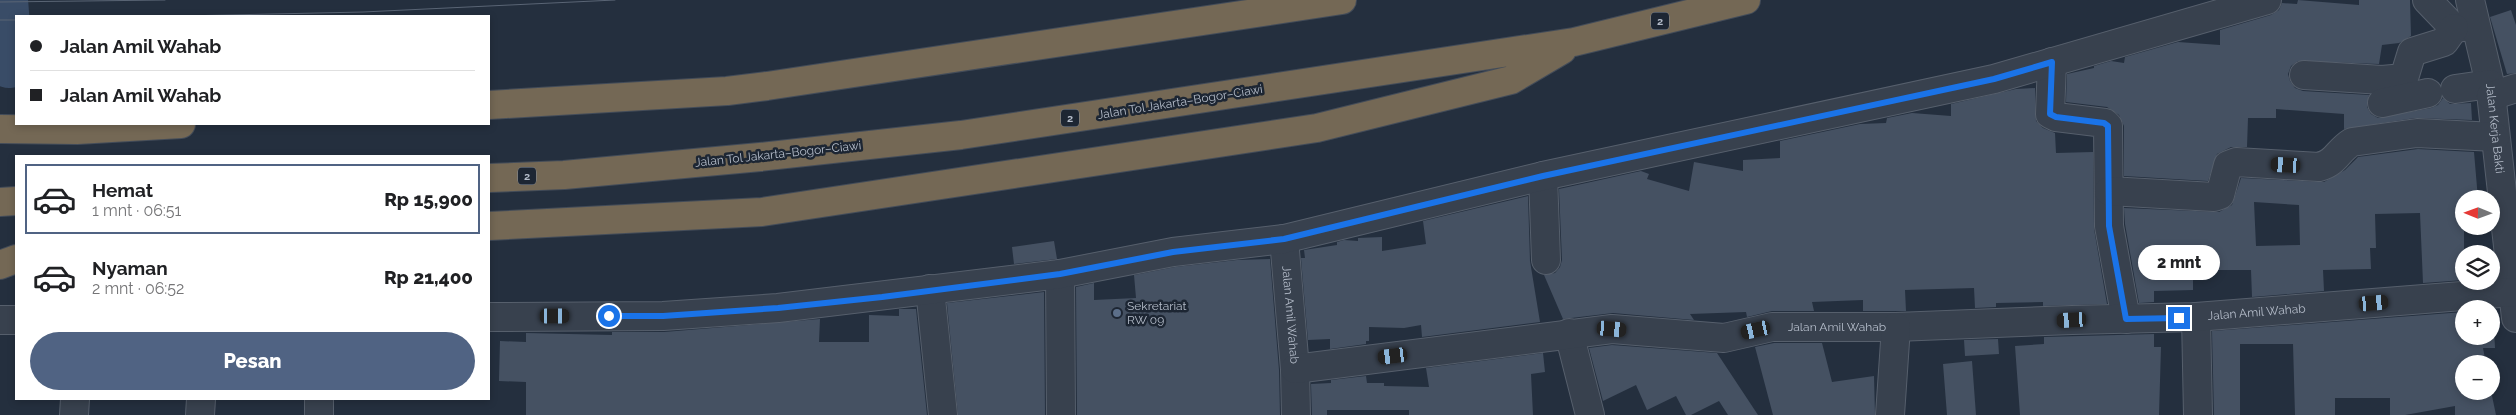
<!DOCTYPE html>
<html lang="id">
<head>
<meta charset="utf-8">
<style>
	:root { --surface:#fff; --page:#f6f6f6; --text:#202124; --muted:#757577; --line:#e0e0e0; --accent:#506383 }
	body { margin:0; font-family:Raleway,sans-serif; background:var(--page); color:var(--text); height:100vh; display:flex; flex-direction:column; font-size:19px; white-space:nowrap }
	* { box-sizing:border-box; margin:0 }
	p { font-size:16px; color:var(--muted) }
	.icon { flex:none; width:28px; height:28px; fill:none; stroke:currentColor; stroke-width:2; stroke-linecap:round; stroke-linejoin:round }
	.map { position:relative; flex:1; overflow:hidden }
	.drawer { position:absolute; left:15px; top:155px; width:475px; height:245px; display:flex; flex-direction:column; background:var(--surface); border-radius:0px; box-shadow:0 2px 8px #0003 }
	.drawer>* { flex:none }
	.top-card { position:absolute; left:15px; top:15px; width:475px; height:110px; border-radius:0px; box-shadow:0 2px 8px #0003; display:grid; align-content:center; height:110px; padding:0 15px; background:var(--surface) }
	.needle { width:32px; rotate:271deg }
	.controls { position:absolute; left:2455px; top:190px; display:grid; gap:10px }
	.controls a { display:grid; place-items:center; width:45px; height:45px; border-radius:50%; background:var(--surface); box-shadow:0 2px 8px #0003; font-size:25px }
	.end { position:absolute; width:22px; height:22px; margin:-11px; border:6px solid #1a73e8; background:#fff; box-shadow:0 0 0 2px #fff }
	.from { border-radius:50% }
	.bubble { position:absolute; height:35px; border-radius:18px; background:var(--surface); box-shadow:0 2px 8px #0003; font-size:16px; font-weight:800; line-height:35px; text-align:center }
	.car { position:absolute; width:15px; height:30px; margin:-15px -8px; border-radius:6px; box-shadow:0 0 4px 1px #0007; background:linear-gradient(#222 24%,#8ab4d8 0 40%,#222 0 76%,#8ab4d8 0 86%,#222 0) }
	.top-card b { display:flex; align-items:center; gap:18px; height:48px; font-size:19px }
	.top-card b+b { border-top:1px solid var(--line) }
	.top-card i { width:12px; height:12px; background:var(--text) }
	ul { padding:9px 0 0; list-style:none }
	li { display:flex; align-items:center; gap:15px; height:70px; margin:0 10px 8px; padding:0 5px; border:2px solid transparent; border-radius:0px }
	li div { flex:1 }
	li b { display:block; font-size:19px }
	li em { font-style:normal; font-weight:800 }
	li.selected { border-color:var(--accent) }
	li>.icon { width:45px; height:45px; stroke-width:1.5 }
	.cta { display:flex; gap:10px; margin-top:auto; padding:10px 15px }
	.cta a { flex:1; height:58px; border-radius:30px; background:var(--accent); color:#fff; font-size:20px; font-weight:800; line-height:58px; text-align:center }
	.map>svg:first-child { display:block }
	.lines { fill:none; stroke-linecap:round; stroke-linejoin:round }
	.river { stroke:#394c67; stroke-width:48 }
	.building { fill:#455162; fill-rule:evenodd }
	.minor-casing { stroke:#565f6c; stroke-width:30 }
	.highway-casing { stroke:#434c59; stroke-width:30 }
	.minor { stroke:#38414e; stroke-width:28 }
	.highway { stroke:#746855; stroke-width:28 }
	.tram { stroke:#5a6575; stroke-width:1 }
	.route { stroke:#1a73e8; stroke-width:6 }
	.service-dot { fill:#5c6f8a; stroke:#1d2633; stroke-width:2 }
	.labels { text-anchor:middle; stroke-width:5; stroke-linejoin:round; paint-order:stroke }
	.shield { fill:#1d2633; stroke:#878f9c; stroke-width:1 }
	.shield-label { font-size:11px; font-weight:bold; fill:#b4bcc9 }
	.street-label { font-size:12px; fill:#b4bcc9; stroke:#1d2633 }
	.poi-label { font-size:12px; fill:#b4bcc9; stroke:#1d2633; text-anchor:start }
</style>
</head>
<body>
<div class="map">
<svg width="2516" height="415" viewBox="0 0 2516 415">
	<rect width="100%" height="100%" fill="#242f3e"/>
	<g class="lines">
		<path class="river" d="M4,0l5,64"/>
	</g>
	<path class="building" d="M2298,0l61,5v-5h51l1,36 -12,7 -17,2 -3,19 -81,-3 -7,5 -3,8 2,7 5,7 8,3 66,4 -2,12 4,7 7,4 53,-10 7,-3 5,-7 7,6 21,-1 1,17 -57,-2 -71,11v-15l-68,-5v9h-28l-1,29h-16l-14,7 -9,27 -84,-5v-50l-5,-11 -12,-8 -41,-5 1,-28 27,-6v-2l17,-5 13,2 1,-6 53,-15 42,3v-15l51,-15 8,-5 3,-7 15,1z
		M2511,10l5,15v48l-9,1 -17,-57z
		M2035,88l1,33 7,7 12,5 1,20 37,-1 1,77 13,75 -64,2v-4l-47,1v4l-21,1 -1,-20 -69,2 1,21h-43v-11l-51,2 2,9h-42l-25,6 -1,-5 -56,2 4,6 -81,-7 -50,6 -19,-44 11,-2 5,-6 2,-7 -3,-71 82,-18 8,3 -2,5 42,12 5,-29 49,9v-11l37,-2v-17l80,-17 26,-1 1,-5 25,-5 39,3v-12l65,-15z
		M2418,149l56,3 4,47h-14v81l-41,3 -3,-70 -45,1 1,34h-6l1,21 -48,1 1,21 -72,6 -1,-27h-58v20l-39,1v11l-15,1 -14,-79 -1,-16 95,4 13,-7 9,-27 83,4 21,-12 13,-13zM2254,202l45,3 1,40 -44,1z
		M1528,196l2,65 10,61 -118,15 -1,-12 -17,3 -35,-1v14h-3v3l-36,5v-10l-22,1 -7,-82h4l-1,-8 33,-5v-3l7,-2 14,1v-3l24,-1v14l44,-7 -3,-23z
		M1054,241l3,18 -43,5 -2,-17z
		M1270,259l9,111 1,45h-203l-1,-128 18,-4v17l42,-2 -2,-23 41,-8 62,-7z
		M1044,292l1,123h-87l-11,-112z
		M899,309h17l11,106h-401v-33l-27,-1 1,-40 26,1v-9l86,2v-3h52l156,-13 -1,23h50v-27l30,1z
		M2491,309h2l2,39h-12l3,16h-22v27h27l5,24h-41v-9l-50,9h-15v-17h-55v17h-40l-2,-71h-53v71h-26l-2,-84 252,-19v24h27z
		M2154,334v13h7l-2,68h-139l-5,-69 29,-2v-7z
		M1998,339l1,15 -34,2 -1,-16z
		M1774,343h48l10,39 42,-6 1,39h-102l-18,-68z
		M1612,345l105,8 41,62h-30l-9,-14 -28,14h-5l-10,-19 -29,14 -11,-25 -33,16 -14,-53z
		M1543,353l2,19 -14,2 2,41h-124v-5h-82v5h-15l-1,-31 20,-1v-3l35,-4 1,7h17v3l45,1 -3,-19z
		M1972,361l4,54h-29l-4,-51z"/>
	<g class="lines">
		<defs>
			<g id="minor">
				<path d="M2427,0l27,28 17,-2"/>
				<path id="s1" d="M2470,0l20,84 26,234"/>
				<path d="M2052,62l-2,52 6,3 49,6 3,3 1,100 17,93"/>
				<path d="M2304,75l78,5 22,-2 8,-26 32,-10 10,-14"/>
				<path d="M2455,89l35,-5"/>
				<path d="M2491,96l25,-8"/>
				<path d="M2382,103l46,-10"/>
				<path d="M1543,176l3,84"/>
				<path d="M2109,191l105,6 6,-2 8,-30 8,-3 83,5c18,-5 18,-16 33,-25l65,-9 78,4"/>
				<path id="s2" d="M1284,239l11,130 1,46"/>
				<path d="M1060,274l1,141"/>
				<path d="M930,289l13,126"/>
				<path d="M489,317l174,-1 115,-8 282,-34 113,-22 111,-13 259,-63 451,-97 273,-79"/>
				<path d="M2196,317l2,98"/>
				<path d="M0,320h16"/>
				<path d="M1569,333l21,82"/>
				<path id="s3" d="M1295,369l317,-40 112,9 48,-11h124l176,-7 124,-3 317,-25"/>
				<path d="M74,415l1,-16"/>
				<path d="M200,415l1,-16"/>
				<path d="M319,415v-16"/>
				<path d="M1890,415l6,-88"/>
			</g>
			<path id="highway" d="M489,105l238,-14 40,-5 575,-86
				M0,129l77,1 104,-6
				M489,178l75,-3 196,-18 201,-22 613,-93 172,-42
				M0,202l16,-1
				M489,226l273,-14 555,-84 194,-48 51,-30
				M0,265l16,-6"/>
		</defs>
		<use href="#minor" class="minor-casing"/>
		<use href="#highway" class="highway-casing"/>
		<use href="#minor" class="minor"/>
		<use href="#highway" class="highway"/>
		<path class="tram" d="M0,2l165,-2
			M182,16l181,-4 252,-12
			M0,20h16"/>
	</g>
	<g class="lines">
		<path class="route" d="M609,316h54l115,-8 104,-11 178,-23 113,-22 111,-13 259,-63 451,-97 58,-17 -2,52 6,3 48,6 4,3 1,100 17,93 53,-1"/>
	</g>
	<circle class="service-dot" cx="1117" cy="313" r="5"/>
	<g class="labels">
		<g class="shield">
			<rect x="1651" y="12.5" width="18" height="17" rx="4"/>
			<rect x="1061" y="109.5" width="18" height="17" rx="4"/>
			<rect x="518" y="167.5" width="18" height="17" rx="4"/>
		</g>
		<g class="shield-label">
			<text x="1660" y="25">2</text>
			<text x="1070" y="122">2</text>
			<text x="527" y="180">2</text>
		</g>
		<g class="street-label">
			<text transform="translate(1180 102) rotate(-9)" y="4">Jalan Tol Jakarta–Bogor–Ciawi</text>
			<text dy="4" stroke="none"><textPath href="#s1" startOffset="131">Jalan Kerja Bakti</textPath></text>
			<text transform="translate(778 154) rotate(-6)" y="4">Jalan Tol Jakarta–Bogor–Ciawi</text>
			<text dy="4" stroke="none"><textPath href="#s3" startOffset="966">Jalan Amil Wahab</textPath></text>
			<text dy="4" stroke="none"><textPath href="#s2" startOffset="76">Jalan Amil Wahab</textPath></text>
			<text dy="4" stroke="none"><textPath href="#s3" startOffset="546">Jalan Amil Wahab</textPath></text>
		</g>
		<g class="poi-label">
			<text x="1127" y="310">Sekretariat<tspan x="1127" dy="14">RW 09</tspan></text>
		</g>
	</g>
</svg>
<div class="controls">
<a><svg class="needle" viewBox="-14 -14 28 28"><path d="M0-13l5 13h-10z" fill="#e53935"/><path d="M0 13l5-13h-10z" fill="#757577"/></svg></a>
<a><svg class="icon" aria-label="layers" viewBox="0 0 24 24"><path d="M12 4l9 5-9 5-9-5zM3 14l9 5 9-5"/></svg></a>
<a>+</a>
<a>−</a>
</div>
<i class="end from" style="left:609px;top:316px"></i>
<i class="end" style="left:2179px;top:318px"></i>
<div class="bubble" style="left:2138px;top:245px;width:82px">2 mnt</div>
<i class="car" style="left:2286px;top:165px;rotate:273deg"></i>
<i class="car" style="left:2374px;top:303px;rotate:85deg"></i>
<i class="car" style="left:555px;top:316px;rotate:90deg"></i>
<i class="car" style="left:2072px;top:320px;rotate:267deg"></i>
<i class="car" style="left:1612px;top:329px;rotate:95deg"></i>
<i class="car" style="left:1756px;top:330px;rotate:257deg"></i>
<i class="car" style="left:1393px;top:356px;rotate:263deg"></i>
<div class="top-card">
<b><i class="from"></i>Jalan Amil Wahab</b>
<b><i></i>Jalan Amil Wahab</b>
</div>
<section class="drawer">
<ul>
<li class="selected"><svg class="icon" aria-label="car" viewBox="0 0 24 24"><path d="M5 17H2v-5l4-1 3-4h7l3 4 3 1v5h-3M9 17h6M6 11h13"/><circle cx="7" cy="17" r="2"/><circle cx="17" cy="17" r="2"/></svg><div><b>Hemat</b><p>1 mnt · 06:51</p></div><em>Rp 15,900</em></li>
<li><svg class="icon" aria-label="car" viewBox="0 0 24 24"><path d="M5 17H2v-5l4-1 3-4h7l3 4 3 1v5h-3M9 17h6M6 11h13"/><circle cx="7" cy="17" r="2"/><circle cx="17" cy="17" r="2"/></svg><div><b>Nyaman</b><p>2 mnt · 06:52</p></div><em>Rp 21,400</em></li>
</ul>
<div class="cta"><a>Pesan</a></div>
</section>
</div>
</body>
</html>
